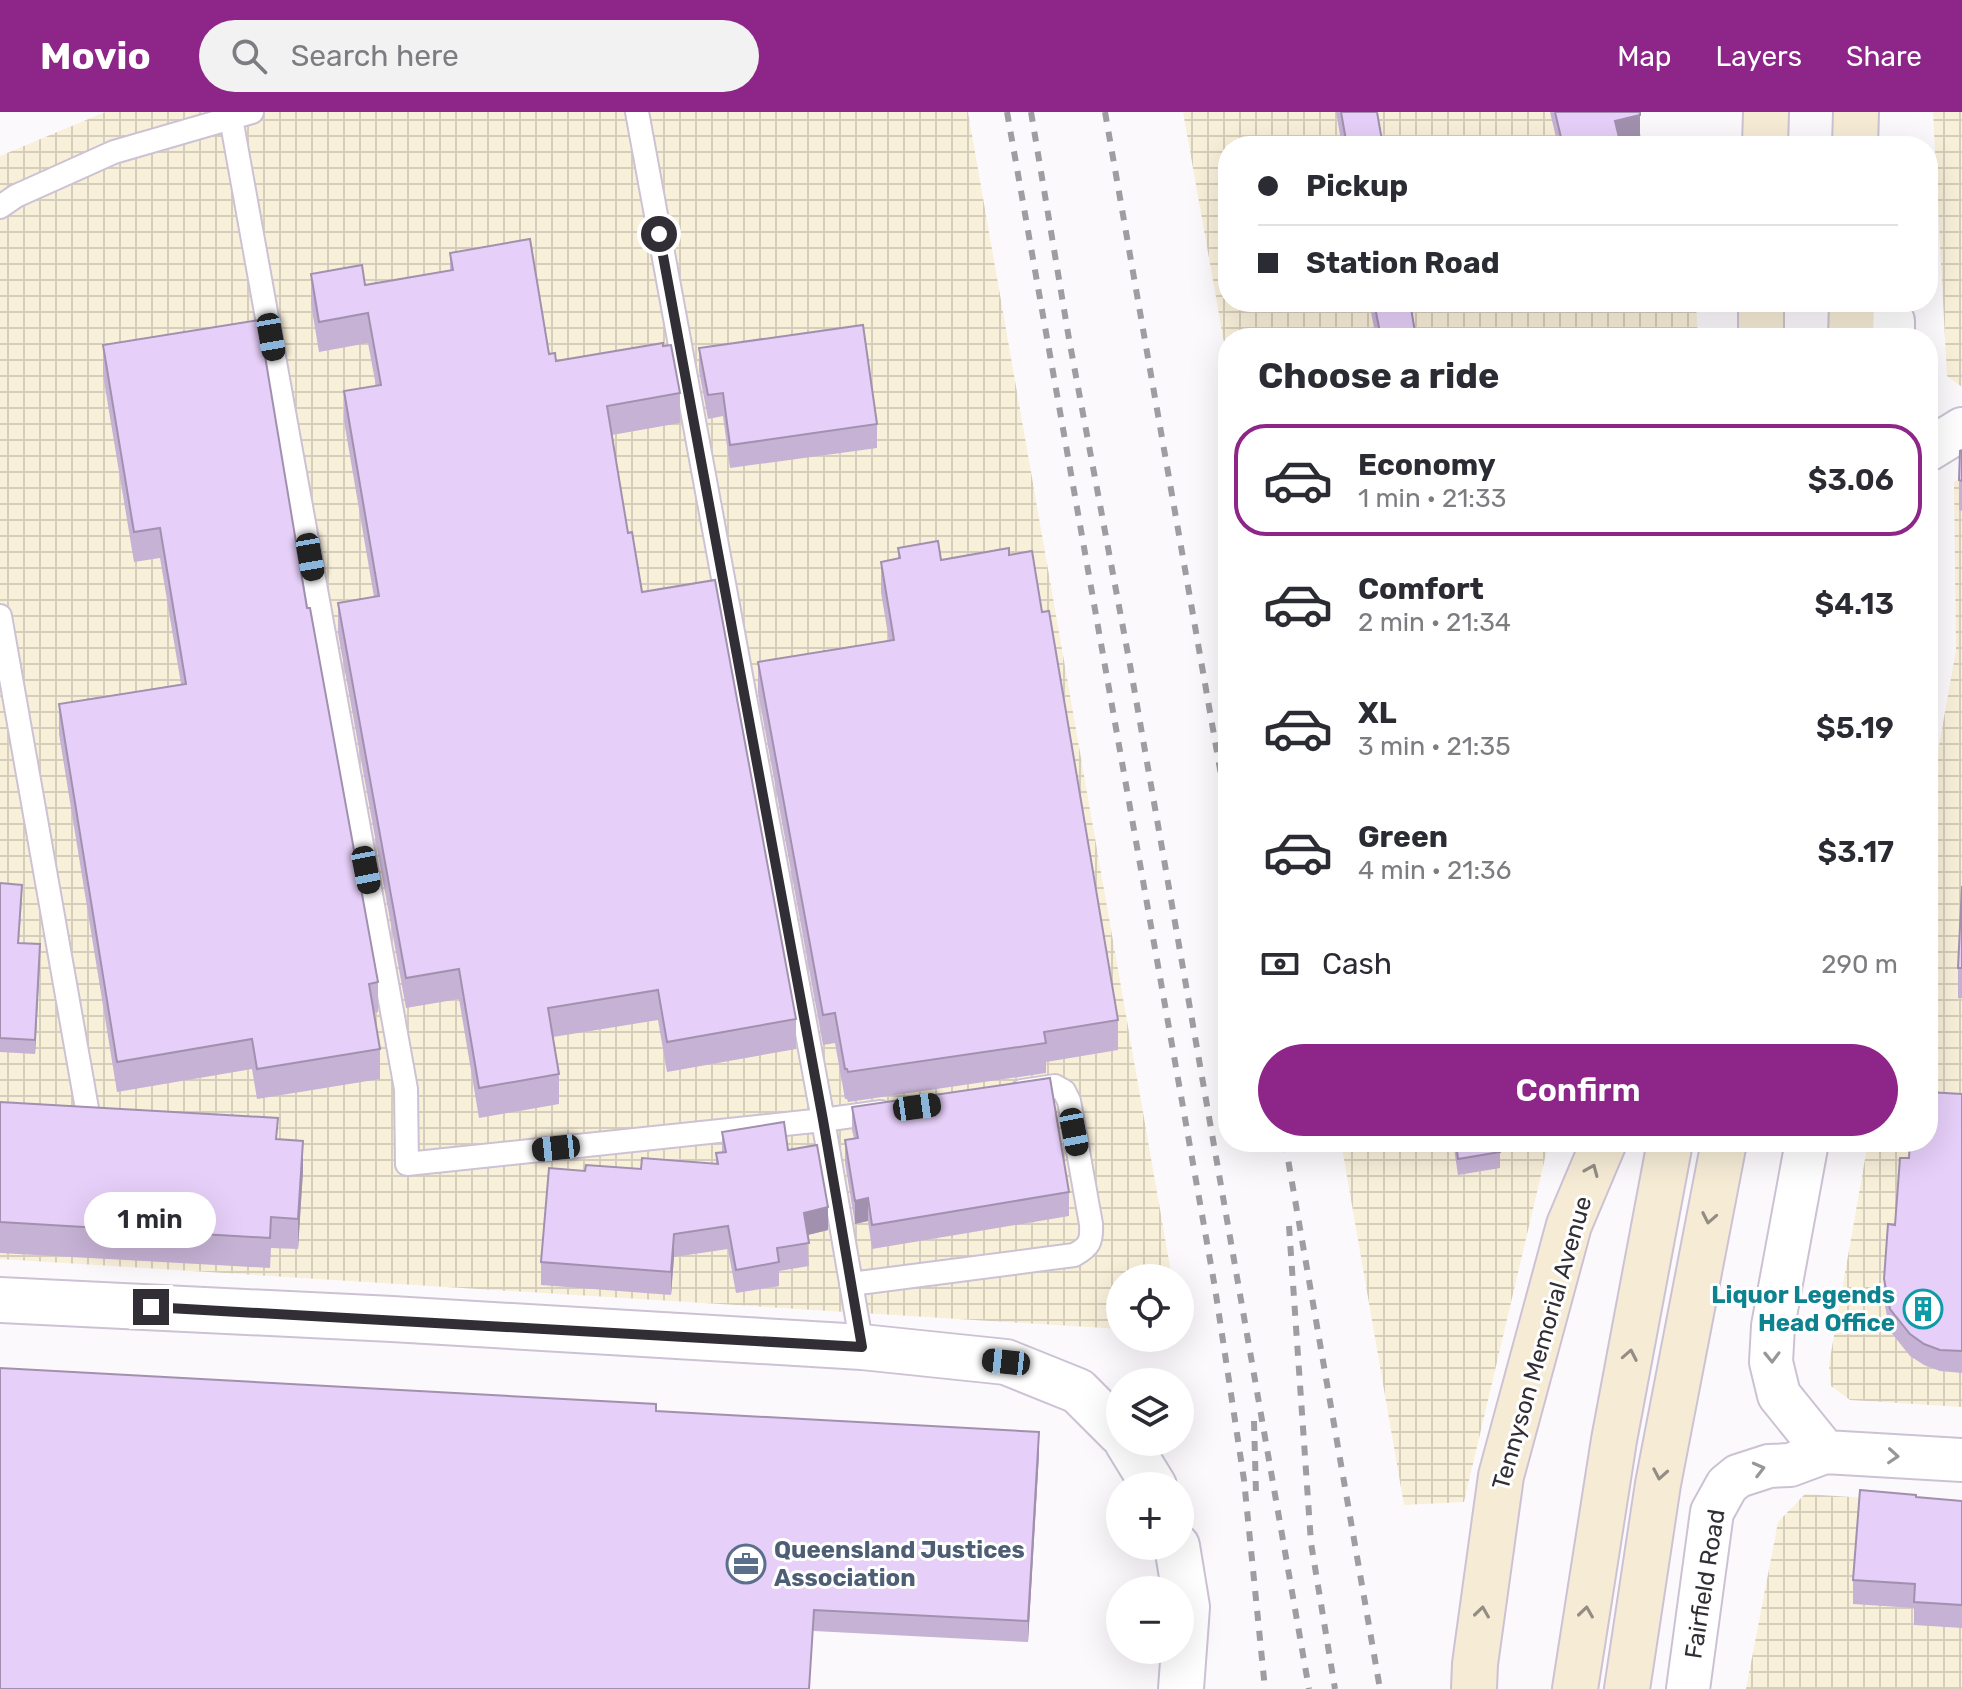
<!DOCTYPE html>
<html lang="en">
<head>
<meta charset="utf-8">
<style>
	:root { --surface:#fff; --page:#f2f2f3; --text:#2b2b33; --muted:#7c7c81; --line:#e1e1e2; --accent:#8e2589 }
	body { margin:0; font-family:Rubik,sans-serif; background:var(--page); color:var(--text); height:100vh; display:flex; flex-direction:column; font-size:30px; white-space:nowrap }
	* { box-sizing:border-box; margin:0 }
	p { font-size:26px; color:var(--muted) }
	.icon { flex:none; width:44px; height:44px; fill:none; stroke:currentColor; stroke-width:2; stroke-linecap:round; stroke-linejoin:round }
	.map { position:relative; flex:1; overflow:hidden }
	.sheet { position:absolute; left:1218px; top:216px; width:720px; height:824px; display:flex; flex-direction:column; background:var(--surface); border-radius:32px; box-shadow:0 8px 32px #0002 }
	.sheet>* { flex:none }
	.hud { position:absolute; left:1218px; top:24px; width:720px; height:176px; border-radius:32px; box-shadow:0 8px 32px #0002; display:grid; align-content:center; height:176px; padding:0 40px; background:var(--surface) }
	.buttons { position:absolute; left:1106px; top:1152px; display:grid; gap:16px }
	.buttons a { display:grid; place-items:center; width:88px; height:88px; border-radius:50%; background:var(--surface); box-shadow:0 8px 32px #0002; font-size:40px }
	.end { position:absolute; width:36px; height:36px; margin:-18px; border:10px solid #312e35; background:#fff; box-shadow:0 0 0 4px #fff }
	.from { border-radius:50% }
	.bubble { position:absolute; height:56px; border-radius:28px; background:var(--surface); box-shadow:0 8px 32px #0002; font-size:26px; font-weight:600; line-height:56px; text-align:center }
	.car { position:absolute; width:24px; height:48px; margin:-24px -12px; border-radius:10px; box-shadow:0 0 6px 2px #0007; background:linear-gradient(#222 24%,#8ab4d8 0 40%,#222 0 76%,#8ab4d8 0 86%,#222 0) }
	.hud b { display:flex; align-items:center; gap:28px; height:76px; font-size:30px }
	.hud b+b { border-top:2px solid var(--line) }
	.hud i { width:20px; height:20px; background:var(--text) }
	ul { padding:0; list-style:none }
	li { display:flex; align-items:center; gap:24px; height:112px; margin:0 16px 12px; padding:0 24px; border:4px solid transparent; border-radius:32px }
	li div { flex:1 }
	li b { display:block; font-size:30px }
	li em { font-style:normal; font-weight:600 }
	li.on { border-color:var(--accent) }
	li>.icon { width:72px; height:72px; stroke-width:1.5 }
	h2 { padding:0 40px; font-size:36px; line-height:96px }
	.pay { display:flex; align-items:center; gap:20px; height:88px; padding:0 40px; font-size:30px }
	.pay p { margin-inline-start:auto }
	.button { display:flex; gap:16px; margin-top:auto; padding:16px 40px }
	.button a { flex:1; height:92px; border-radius:48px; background:var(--accent); color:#fff; font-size:32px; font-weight:600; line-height:92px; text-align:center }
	header { display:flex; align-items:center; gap:48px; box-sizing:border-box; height:112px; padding:0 40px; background:var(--accent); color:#fff }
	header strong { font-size:38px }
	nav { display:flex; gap:44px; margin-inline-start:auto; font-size:28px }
	.search { width:560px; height:72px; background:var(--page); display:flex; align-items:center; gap:20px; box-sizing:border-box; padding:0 28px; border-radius:44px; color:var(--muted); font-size:30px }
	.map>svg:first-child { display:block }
	.industrial { fill:url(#industrial-grid) }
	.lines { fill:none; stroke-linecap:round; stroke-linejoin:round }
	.service-casing { stroke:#ccc2d4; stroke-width:26 }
	.minor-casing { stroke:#ccc2d4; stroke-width:46 }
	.tertiary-casing { stroke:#ccc2d4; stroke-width:48 }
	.secondary-casing { stroke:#ccc2d4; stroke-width:48 }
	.service { stroke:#fff; stroke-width:22 }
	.minor { stroke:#fff; stroke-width:42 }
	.tertiary { stroke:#fff; stroke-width:44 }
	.secondary { stroke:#f6ecd6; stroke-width:44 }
	.rail { stroke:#a09da2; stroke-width:6; stroke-dasharray:10 10; stroke-linecap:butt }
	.wall { fill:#c6b2d5 }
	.shaded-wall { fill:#a191ae }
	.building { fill:#e6cff8; stroke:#a191ae; stroke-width:2 }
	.oneway { stroke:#948d86 }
	.oneway2 { stroke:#98969a }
	.route { stroke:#312e35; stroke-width:10 }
	.labels { text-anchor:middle; stroke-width:6; stroke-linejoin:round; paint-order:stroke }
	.culture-label { font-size:24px; font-weight:bold; fill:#0d838f; stroke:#fff; text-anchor:end }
	.street-label { font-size:24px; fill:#312e35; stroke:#fff }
	.service-label { font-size:24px; font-weight:bold; fill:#4e5e75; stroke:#fff; text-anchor:start }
</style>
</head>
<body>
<header>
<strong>Movio</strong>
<div class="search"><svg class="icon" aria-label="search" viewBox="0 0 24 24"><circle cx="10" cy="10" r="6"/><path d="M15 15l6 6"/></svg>Search here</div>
<nav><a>Map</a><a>Layers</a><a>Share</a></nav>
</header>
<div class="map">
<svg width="1962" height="1577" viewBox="0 0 1962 1577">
	<defs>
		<pattern id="industrial-grid" width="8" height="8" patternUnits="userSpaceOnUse" patternTransform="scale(2)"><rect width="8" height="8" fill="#f9f0da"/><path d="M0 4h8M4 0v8" fill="none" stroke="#d6cebc"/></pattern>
	</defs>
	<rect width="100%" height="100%" fill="#fcf9fd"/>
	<path class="industrial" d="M105,0h863l204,1166h-52v51l-1120,-70v-1103z
		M1183,0h452l8,34h-415v156h468l2,36h-470v27z
		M1933,0h29v275l-15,-11z
		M1962,365v930l-112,-7 -19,-14 -2,-22 39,-222h60v-335l28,-157 -2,-168z
		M1341,1030h211l-6,12 -82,348 -60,3z
		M1805,1382l157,10v185h-216l32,-167z"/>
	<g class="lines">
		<defs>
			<path id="service" d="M637,0l186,1008 39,227
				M231,6l175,971 1,75 416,-44 58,-8
				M0,95l16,-11 98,-44 138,-40
				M0,504l89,504
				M851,1172l223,-29c15,-8 18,-13 17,-31l-22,-123 -5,-10 -9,-5 -33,5"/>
			<path id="minor" d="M1881,190l12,19v17
				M1928,338l34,-21
				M1807,1030l-34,184 -2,36 8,33 46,57
				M1688,1577l24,-177 15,-27 11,-9 31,-10 21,-1 35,-13 137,8"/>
			<path id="tertiary" d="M0,1188l392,19 470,28 144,15 72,29 42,42
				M1127,1330l27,44
				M1177,1434l10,61 -6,82"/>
			<path id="secondary" d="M1765,34l1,-34
				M1855,34l1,-34
				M1761,226v-36
				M1851,226l1,-36
				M1474,1577l1,-25 26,-188 68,-251 35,-83
				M1575,1577l39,-249 56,-298
				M1627,1577l31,-205 66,-342"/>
		</defs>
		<use href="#service" class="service-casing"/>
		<use href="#minor" class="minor-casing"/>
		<use href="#tertiary" class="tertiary-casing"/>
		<use href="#secondary" class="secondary-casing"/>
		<use href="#service" class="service"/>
		<use href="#minor" class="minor"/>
		<use href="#tertiary" class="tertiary"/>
		<use href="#secondary" class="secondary"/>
		<path class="rail" d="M1007,0l208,1176 29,192 21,209
			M1031,0l38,227 61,326 179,1024
			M1105,0l123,703
			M1285,1030l95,547
			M1289,1114l22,317 24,146
			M1254,1309l2,72"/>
	</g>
	<path class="wall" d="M1336,0h41l6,34h-41z
		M1550,0h90v25l-20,5 1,4h-63z
		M450,141l106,108 124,32v30l-68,12 16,98 14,59 154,427v30l-129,23 -9,-52 -105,17 6,37v30l-80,14 -20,-119 -53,9 -68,-375v-30l36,-6 -30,-176v-30l32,-5 -8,-43 -49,9 -8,-48v-30l54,11 85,-14z
		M1369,190h41l6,36h-40z
		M103,233l204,263 71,374v30l-4,1 6,36v30l-123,20 -5,-30 -135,23 -58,-358v-30l122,-20 -21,-126 -26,4 -31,-187z
		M699,236l178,76v24l-147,20 -7,-52 -15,3 -9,-48z
		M1962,338v61l-3,-1v-30z
		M898,436l43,12 68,-5 33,57 76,408v30l-72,12v11l-198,29 -1,-3h-2l-10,-56 -12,2 -65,-353v-30l131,-21 -8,-49v-30l17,-3z
		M0,771l22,16 -3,44 21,16 -5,95 -35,-2z
		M1962,774v112h-4v-30z
		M1962,982v279l-22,-2 -16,-6 -14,-9 -20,-25 -6,-30v-22l25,-121z
		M0,990l278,37 25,32 -5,78 -27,-1 -1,20 -270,-15z
		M852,995l217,85v24l-197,33 -4,-28 -13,3 -10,-61v-23l9,-2 -2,-8z
		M722,1020l66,18 40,80 -21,5 2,31 -30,5v15l-43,7 -8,-44 -54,8 -3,38 -130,-10v-23l44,-91 56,-2 75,-5v-11l6,-1z
		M1453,1030h45l2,10v16l-42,7z
		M656,1299l383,43 -11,188 -214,-11z
		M1916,1385l46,4v127l-48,-3v-17l-61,-4v-24z"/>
	<path class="shaded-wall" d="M1640,3v22l-25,6v-22z
		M40,832v15l-5,95v-14z
		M303,1029v30l-5,78v-30z
		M868,1086v23l-13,3v-23z
		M828,1095v23l-24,6v-23z
		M674,1122v23l-3,38v-23z
		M1039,1320v22l-11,188v-21z"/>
	<path class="building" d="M1341,0h36l6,34h-36z
		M1555,0h85v3l-25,6 6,25h-58z
		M530,127l19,115 6,-1 1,8 107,-18v3l8,-1 9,48 -73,13 21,127 4,-1 10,60 73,-12 81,439 -129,23 -9,-52 -110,18 11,66 -80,14 -20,-119 -53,9 -68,-375 41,-7 -35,-205 37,-6 -13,-72 -49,9 -8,-48 51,-9 3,20 88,-15 -3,-17z
		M1374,190h36l6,36h-35z
		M259,208l48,288h3l68,374 -9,2 11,65 -123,20 -5,-30 -135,23 -58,-358 127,-20 -26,-156 -26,4 -31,-187z
		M863,213l14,99 -147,21 -7,-52 -15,2 -9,-47z
		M1962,338v31l-3,-1 1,-29z
		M938,429l3,19 68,-12v7l23,-4 10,61 7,-1 69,409 -74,12 2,11 -198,29 -1,-3h-2l-10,-56 -12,2 -65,-353 136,-22 -13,-78 19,-4 -2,-10z
		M0,771l22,2 -4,58 22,1 -5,96 -35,-2z
		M1962,774v82h-4z
		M1050,966l19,114 -197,33 -4,-27 -13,3 -10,-61 13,-2 -6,-31z
		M1928,980l34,2v257l-22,-1 -16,-6 -14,-10 -20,-25 -6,-30 4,-55 7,1 5,-67h9l1,-16h18z
		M0,990l278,16 -2,21 27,2 -5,78 -27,-2 -1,21 -270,-16z
		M784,1010l4,28 29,-5 11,62 -24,6 5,30 -32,5 2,14 -43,8 -8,-44 -54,8 -3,38 -130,-10 8,-94 36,3 1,-6 55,4 1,-11 76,6 -2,-11 10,-1 -4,-20z
		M1456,1030h42l2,10 -42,7z
		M0,1256l656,36v7l383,21 -11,189 -214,-11 -5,79h-809z
		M1860,1378l56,5v2l46,4v104l-48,-3 1,-18 -62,-4z"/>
	<defs><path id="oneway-chevron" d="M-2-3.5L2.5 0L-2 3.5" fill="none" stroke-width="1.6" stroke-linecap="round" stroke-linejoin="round" transform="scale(2)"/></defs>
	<g class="oneway">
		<use href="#oneway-chevron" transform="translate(1592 1058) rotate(-67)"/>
		<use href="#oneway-chevron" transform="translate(1709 1106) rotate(101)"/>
		<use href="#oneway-chevron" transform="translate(1630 1243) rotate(-79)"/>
		<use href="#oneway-chevron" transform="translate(1660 1362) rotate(100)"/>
		<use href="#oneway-chevron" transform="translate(1482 1500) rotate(-82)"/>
		<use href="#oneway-chevron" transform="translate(1586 1500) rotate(-82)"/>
	</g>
	<g class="oneway2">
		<use href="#oneway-chevron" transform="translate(1772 1245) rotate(89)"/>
		<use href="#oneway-chevron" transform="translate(1893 1344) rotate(4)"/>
		<use href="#oneway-chevron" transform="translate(1759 1357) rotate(-14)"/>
	</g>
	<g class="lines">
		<path class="route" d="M151,1195l711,40 -39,-227 -164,-886"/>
	</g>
	<defs>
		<symbol id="building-ring" viewBox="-11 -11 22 22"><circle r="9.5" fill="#fff" stroke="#0f9aa8" stroke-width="1.5"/><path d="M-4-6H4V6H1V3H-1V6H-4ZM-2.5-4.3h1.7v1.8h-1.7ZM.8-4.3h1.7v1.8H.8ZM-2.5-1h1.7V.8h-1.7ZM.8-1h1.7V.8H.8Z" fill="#0f9aa8"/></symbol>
		<symbol id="office-ring" viewBox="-11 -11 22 22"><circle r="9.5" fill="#fff" stroke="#5c6f8a" stroke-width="1.5"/><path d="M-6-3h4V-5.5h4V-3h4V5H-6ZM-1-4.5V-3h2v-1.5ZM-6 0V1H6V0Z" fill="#5c6f8a"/></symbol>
	</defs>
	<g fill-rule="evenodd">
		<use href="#building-ring" x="1901" y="1175" width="44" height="44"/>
		<use href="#office-ring" x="724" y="1430" width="44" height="44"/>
	</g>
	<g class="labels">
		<g class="culture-label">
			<text x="1895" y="1191">Liquor Legends<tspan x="1895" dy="28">Head Office</tspan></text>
		</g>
		<g class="street-label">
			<text transform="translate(1542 1231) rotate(-74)" y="8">Tennyson Memorial Avenue</text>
			<text transform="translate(1705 1472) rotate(-81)" y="8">Fairfield Road</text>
		</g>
		<g class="service-label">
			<text x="774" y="1446">Queensland Justices<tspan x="774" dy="28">Association</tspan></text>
		</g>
	</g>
</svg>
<div class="buttons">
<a><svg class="icon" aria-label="locate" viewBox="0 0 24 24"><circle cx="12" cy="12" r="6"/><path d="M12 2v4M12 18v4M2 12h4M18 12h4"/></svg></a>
<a><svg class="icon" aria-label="layers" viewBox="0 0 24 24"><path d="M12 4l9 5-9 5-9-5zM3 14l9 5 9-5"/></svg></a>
<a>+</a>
<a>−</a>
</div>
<i class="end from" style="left:659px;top:122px"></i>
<i class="end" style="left:151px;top:1195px"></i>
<div class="bubble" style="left:84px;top:1080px;width:132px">1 min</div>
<i class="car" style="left:271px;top:225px;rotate:170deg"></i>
<i class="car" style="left:310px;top:445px;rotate:170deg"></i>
<i class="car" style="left:366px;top:758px;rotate:169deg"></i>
<i class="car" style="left:917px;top:995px;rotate:82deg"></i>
<i class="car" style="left:1074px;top:1020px;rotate:169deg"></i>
<i class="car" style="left:556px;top:1036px;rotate:264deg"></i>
<i class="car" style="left:1006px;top:1250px;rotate:276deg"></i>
<div class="hud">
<b><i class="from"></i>Pickup</b>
<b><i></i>Station Road</b>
</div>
<section class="sheet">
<h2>Choose a ride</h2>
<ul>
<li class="on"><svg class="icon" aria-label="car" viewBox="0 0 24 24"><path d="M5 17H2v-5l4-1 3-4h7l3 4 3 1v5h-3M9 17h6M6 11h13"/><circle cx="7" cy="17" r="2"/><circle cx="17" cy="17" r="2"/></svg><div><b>Economy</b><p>1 min · 21:33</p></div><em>$3.06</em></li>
<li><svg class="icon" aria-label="car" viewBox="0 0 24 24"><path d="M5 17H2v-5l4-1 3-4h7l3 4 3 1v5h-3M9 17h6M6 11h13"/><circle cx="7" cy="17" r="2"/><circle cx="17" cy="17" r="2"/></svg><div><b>Comfort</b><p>2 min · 21:34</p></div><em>$4.13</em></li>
<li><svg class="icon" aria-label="car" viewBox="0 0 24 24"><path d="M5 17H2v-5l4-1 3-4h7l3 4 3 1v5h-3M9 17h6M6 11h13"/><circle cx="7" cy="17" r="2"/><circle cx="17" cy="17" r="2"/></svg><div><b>XL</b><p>3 min · 21:35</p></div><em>$5.19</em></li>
<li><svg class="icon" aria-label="car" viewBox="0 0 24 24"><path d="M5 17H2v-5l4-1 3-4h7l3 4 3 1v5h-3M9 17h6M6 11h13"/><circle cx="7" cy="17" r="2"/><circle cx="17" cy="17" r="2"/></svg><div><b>Green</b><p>4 min · 21:36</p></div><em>$3.17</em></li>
</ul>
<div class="pay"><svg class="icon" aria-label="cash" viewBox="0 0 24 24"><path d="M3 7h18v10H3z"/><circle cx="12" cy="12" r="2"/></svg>Cash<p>290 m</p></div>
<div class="button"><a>Confirm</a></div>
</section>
</div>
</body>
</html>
